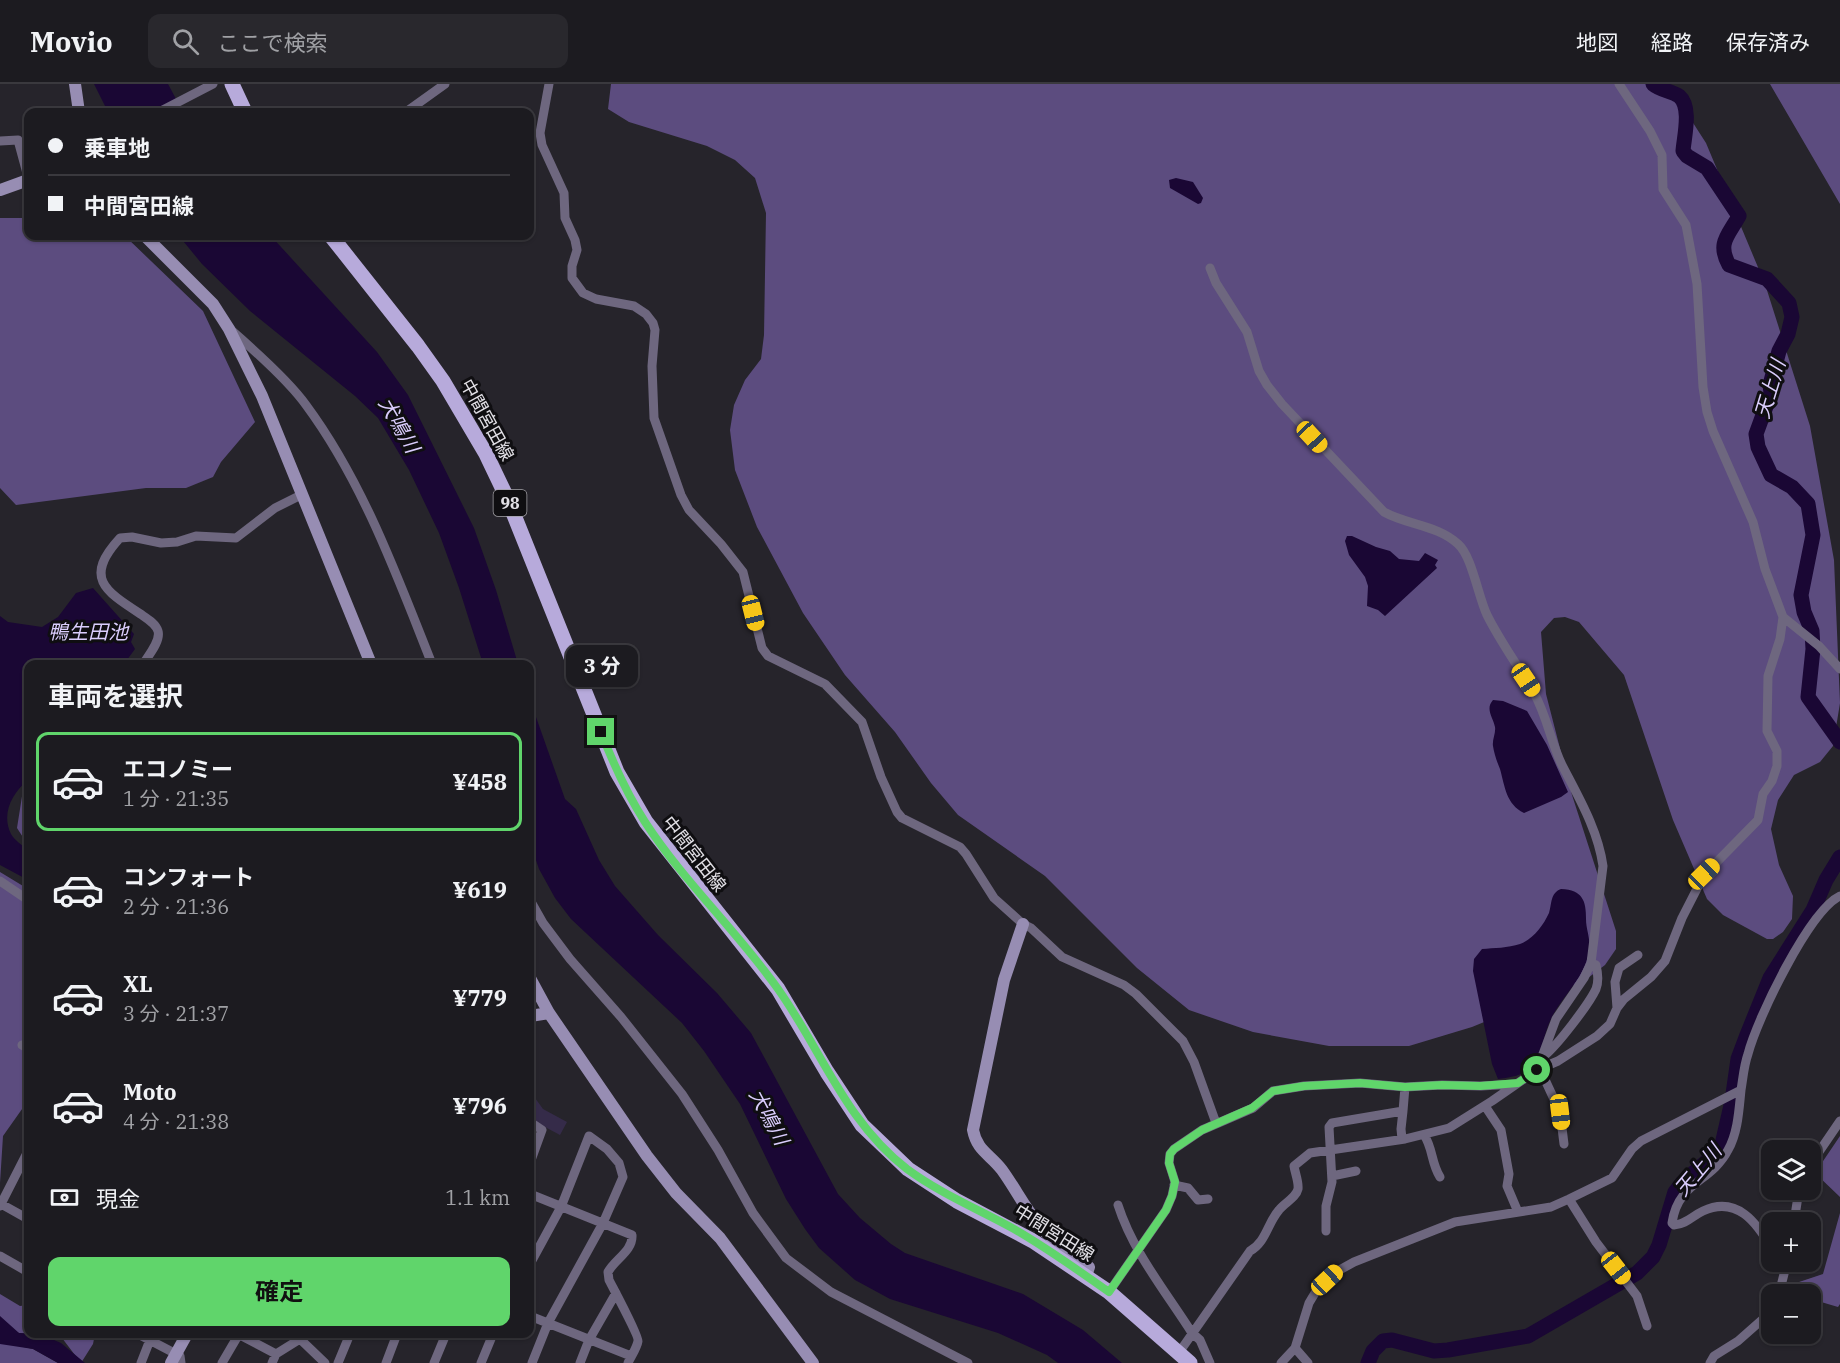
<!DOCTYPE html>
<html lang="ja">
<head>
<meta charset="utf-8">
<style>
	:root { --surface:#1c1b20; --page:#29282d; --text:#f1f3f6; --muted:#a0a1a5; --line:#3a393e; --accent:#60d56b }
	body { margin:0; font-family:"IBM Plex Serif","Noto Sans JP",serif; background:var(--page); color:var(--text); height:100vh; display:flex; flex-direction:column; font-size:22px; white-space:nowrap }
	* { box-sizing:border-box; margin:0 }
	p { font-size:20px; color:var(--muted) }
	.icon { flex:none; width:33px; height:33px; fill:none; stroke:currentColor; stroke-width:2; stroke-linecap:round; stroke-linejoin:round }
	.map { position:relative; flex:1; overflow:hidden }
	.drawer { position:absolute; left:24px; top:576px; width:510px; height:678px; display:flex; flex-direction:column; background:var(--surface); border-radius:12px; box-shadow:0 2px 4px #0004,0 0 0 2px var(--line) }
	.drawer>* { flex:none }
	.banner { position:absolute; left:24px; top:24px; width:510px; height:132px; border-radius:12px; box-shadow:0 2px 4px #0004,0 0 0 2px var(--line); display:grid; align-content:center; height:132px; padding:0 24px; background:var(--surface) }
	.buttons { position:absolute; left:1761px; top:1056px; display:grid; gap:12px }
	.buttons a { display:grid; place-items:center; width:60px; height:60px; border-radius:12px; background:var(--surface); box-shadow:0 2px 4px #0004,0 0 0 2px var(--line); font-size:30px }
	.end { position:absolute; width:27px; height:27px; margin:-14px; border:8px solid #60d56b; background:#111; box-shadow:0 0 0 3px #111 }
	.from { border-radius:50% }
	.bubble { position:absolute; height:42px; border-radius:12px; background:var(--surface); box-shadow:0 2px 4px #0004,0 0 0 2px var(--line); font-size:20px; font-weight:700; line-height:42px; text-align:center }
	.car { position:absolute; width:18px; height:36px; margin:-18px -9px; border-radius:8px; box-shadow:0 0 4px 2px #0007; background:linear-gradient(#f5c518 24%,#345 0 40%,#f5c518 0 76%,#345 0 86%,#f5c518 0) }
	.banner b { display:flex; align-items:center; gap:21px; height:57px; font-size:22px }
	.banner b+b { border-top:2px solid var(--line) }
	.banner i { width:15px; height:15px; background:var(--text) }
	ul { padding:0; list-style:none }
	li { display:flex; align-items:center; gap:18px; height:99px; margin:0 12px 9px; padding:0 12px; border:3px solid transparent; border-radius:12px }
	li div { flex:1 }
	li b { display:block; font-size:22px }
	li em { font-style:normal; font-weight:700 }
	li.selected { border-color:var(--accent) }
	li>.icon { width:54px; height:54px; stroke-width:1.5 }
	h2 { padding:0 24px; font-size:27px; line-height:72px }
	.pay { display:flex; align-items:center; gap:15px; height:66px; padding:0 24px; font-size:22px }
	.pay p { margin-inline-start:auto }
	.primary-button { display:flex; gap:12px; margin-top:auto; padding:12px 24px }
	.primary-button a { flex:1; height:69px; border-radius:12px; background:var(--accent); color:#111; font-size:24px; font-weight:700; line-height:69px; text-align:center }
	header { display:flex; align-items:center; gap:36px; box-sizing:border-box; height:84px; padding:0 30px; background:var(--surface); border-bottom:2px solid var(--line) }
	header strong { font-size:28px }
	nav { display:flex; gap:33px; margin-inline-start:auto; font-size:21px }
	.search { width:420px; height:54px; background:var(--page); display:flex; align-items:center; gap:15px; box-sizing:border-box; padding:0 21px; border-radius:12px; color:var(--muted); font-size:22px }
	.map>svg:first-child { display:block }
	.green { fill:#352b49 }
	.forest { fill:#5c4c7f }
	.water { fill:#1a0734 }
	.lines { fill:none; stroke-linecap:round; stroke-linejoin:round }
	.river { stroke:#1a0734; stroke-width:15 }
	.street { stroke:#6e677f; stroke-width:9 }
	.secondary { stroke:#978db3; stroke-width:12 }
	.primary { stroke:#b7aadb; stroke-width:15 }
	.route { stroke:#60d56b; stroke-width:8 }
	.labels { text-anchor:middle; stroke-width:6; stroke-linejoin:round; paint-order:stroke }
	.shield { fill:#0f0e11; stroke:#a3a1a6; stroke-width:1.5 }
	.shield-label { font-size:16px; font-weight:bold; fill:#e2e0e6 }
	.street-label { font-size:18px; fill:#e2e0e6; stroke:#0f0e11 }
	.water-label { font-size:20px; font-style:italic; fill:#dacdfd; stroke:#0f0e11 }
</style>
</head>
<body>
<header>
<strong>Movio</strong>
<div class="search"><svg class="icon" aria-label="search" viewBox="0 0 24 24"><circle cx="10" cy="10" r="6"/><path d="M15 15l6 6"/></svg>ここで検索</div>
<nav><a>地図</a><a>経路</a><a>保存済み</a></nav>
</header>
<div class="map">
<svg width="1840" height="1279" viewBox="0 0 1840 1279">
	<rect width="100%" height="100%" fill="#26242b"/>
	<path class="green" d="M530,1007l13,18 24,13 -7,13 -30,-16z"/>
	<path class="forest" d="M611,0h1057l38,59 59,141 45,142 24,134 6,143 -7,43 -13,16 -26,13 -16,25 -7,29 8,36 14,31 -1,23 -9,13 -10,7h-6l-44,-24 -16,-16 -34,-79 -49,-145 -45,-53 -14,-5 -11,1 -13,14 5,62 26,101 44,136v18l-11,16 -21,16 -112,46 -63,19h-80l-76,-14 -64,-22 -52,-42 -92,-92 -87,-61 -27,-32 -36,-51 -50,-57 -42,-62 -46,-86 -22,-57 -5,-40 4,-25 11,-25 16,-21 3,-24 2,-122 -11,-35 -20,-18 -28,-14 -78,-24 -21,-13z
		M1770,0h70v120z
		M0,134h28v18h97l78,75 52,111 -34,40 -8,15 -27,11h-40l-130,17 -16,-17z
		M28,703v58l-11,-17 6,-38z
		M0,788l28,17 -1,213 -24,34 -3,47z
		M1840,1052v61l-25,-24z
		M1840,1129v91l-2,3 -27,-8 -1,-5h-16l-8,-2 4,-7 33,-11z
		M0,1210l20,12 8,-1v29h67l-2,10 -12,19 -19,-25 -43,-5 -19,-10z
		M0,1258l33,7 25,14h-58z"/>
	<path class="water" d="M94,0h74l15,28h-75z
		M1176,94l17,4 10,16 -2,5 -3,1 -28,-16 -1,-8z
		M179,152h92l106,116 31,43 66,133 22,62 22,74h-35l-24,-76 -20,-55 -30,-63 -31,-52 -23,-22 -105,-85 -48,-47z
		M1347,452h5l24,11 14,4 9,8 20,2 6,-8 13,7 -3,5 2,3 -52,48 -7,-6 -11,-4 1,-20 -3,-9 -16,-22 -4,-14z
		M93,504l41,46 -3,8 4,7 -11,15h-96v116c-16,13 -27,34 -17,54 3,6 13,12 17,17v29l-28,-15v-249l8,6 34,5 16,-10 18,-24z
		M530,616l35,99 11,10 23,51 16,26 43,49 59,58 34,40 87,161 22,24 31,26 14,9 118,41 60,36 39,33h-64l-11,-8 -49,-22 -108,-34 -35,-19 -36,-32 -14,-19 -19,-30 -46,-95 -36,-53 -22,-28 -111,-104 -16,-21 -16,-29 -9,-26z
		M1493,616l10,1 24,10 20,34 21,47 -7,5 -37,16c-18,-9 -19,-26 -24,-44 -3,-7 -6,-16 -7,-23 -1,-6 3,-13 2,-19 -2,-10 -10,-18 -2,-27z
		M1561,805c22,1 25,12 25,30 0,11 5,20 3,32 -4,27 -27,45 -38,68 -7,14 -9,35 -19,47 -9,10 -21,11 -34,13l-6,-15 -19,-93 1,-12 8,-10c12,-1 26,-1 38,-5 13,-5 23,-18 29,-31 3,-9 1,-20 12,-24z
		M0,1232l19,17 21,1 21,9 24,20h-27l-25,-14 -33,-5z"/>
	<g class="lines">
		<path class="river" d="M1653,0c7,6 18,7 26,12 13,11 5,41 4,55l4,5 20,12 32,48c-11,20 -22,27 -10,49l38,14 22,24 3,14 -4,17 -9,17 -9,34 1,8 -15,41 2,13 13,28 21,12 16,17 5,31 -12,60 3,17 8,19 1,18 -5,48 32,45
			M1368,1279l5,-12 10,-10 9,-1 42,11 14,-1 80,-14 109,-63 16,-16 6,-12 16,-53 7,-9 39,-34 11,-48 6,-42 9,-24 23,-57 43,-68 13,-30 14,-23"/>
		<path class="street" d="M549,0l-9,49 2,12 22,48 1,25 10,22 2,10 -5,16v12l11,15 13,6 38,7 12,8 7,9 2,7 -3,36 2,52 27,77 8,15 32,34 22,28 19,76 6,8 57,28 37,38 19,55 16,35 5,6 58,29 6,7 28,44 29,26 8,4 31,29 62,28 12,9 47,47 11,21 22,61
			M159,28l54,-28
			M406,28l39,-28
			M0,57l18,-1 10,37
			M1210,184l6,15 31,49 12,39 8,14 15,19 102,108c23,13 54,13 74,32 14,12 20,52 29,71 14,28 32,52 47,78 13,23 17,50 28,72 17,33 36,65 41,101l-12,97 -7,15 -28,41 -19,51
			M231,246c23,20 58,51 75,75 57,77 91,171 126,259
			M1783,533l36,29 21,23
			M143,580c5,-8 18,-23 15,-33 -2,-7 -10,-12 -16,-16 -37,-24 -59,-37 -22,-77l12,-1 29,6 16,-1 19,-6 40,2 39,-30 26,-13
			M0,797l28,19
			M530,816l13,23 27,36 51,58 61,77 36,56 35,63 33,45 45,34 137,71
			M1617,924l-2,-26 4,-14 19,-13
			M22,961l6,4
			M1544,972c13,-10 45,-52 52,-67 3,-8 2,-16 0,-24l-5,-2
			M1540,985l20,43 4,32
			M1741,1006c-2,19 -3,43 -13,60 -17,33 -50,31 -56,73l2,2c13,-1 18,-9 29,-14 34,-16 54,12 69,38
			M1485,1022l16,24 8,44 -2,12 11,26
			M1403,1027l2,-24
			M530,1038l12,8 -12,33
			M1424,1051c9,13 7,28 16,42
			M1810,1081l30,-44
			M1332,1092l24,-5
			M1174,1101l14,3 10,12 10,-1
			M530,1110l102,41c1,16 -17,24 -24,37l1,8c4,8 30,56 29,61 -1,7 -7,15 -10,22
			M1569,1115l27,43 41,54 10,30
			M1,1120l27,15
			M1118,1121c15,47 48,87 74,128l8,7 10,23
			M0,1122l28,-55
			M1794,1138l5,-32
			M1326,1147v-25l6,-24 -3,-55 3,-4 71,-12 -2,18 1,10
			M0,1172l28,16
			M530,1180l31,-57 28,-71 18,13 12,14 4,14 -20,46 -55,100 -16,40
			M1109,1208l57,-82 6,-14 3,-14 -6,-19 1,-9 4,-5 28,-19 51,-22 20,-17 31,-5 56,-3 45,4 37,-2 39,1 35,-2
			M1779,1210l8,-32
			M530,1232l101,40
			M138,1250l42,22 1,7
			M238,1250l38,20
			M1295,1264l13,15
			M1178,1270l72,-103c16,-9 17,-27 29,-41 5,-7 17,-12 19,-21 1,-7 -3,-16 -4,-23l16,-13 95,-14 44,-11 43,-27 45,-31 21,-9 39,-25 13,-12 7,-16 7,-9 27,-22 14,-16 17,-43 22,-43 54,-55 5,-26 9,-13 5,-15v-15l-10,-20 1,-55 12,-37 3,-22 -18,-48 -12,-47 -40,-91 -6,-19 -4,-25 -6,-103 -11,-59 -23,-36 -1,-34 -12,-24 -31,-47
			M141,1279l9,-23
			M222,1279l17,-29
			M272,1279l4,-9 24,-15 25,24
			M338,1279l12,-29
			M386,1279l11,-29
			M434,1279l12,-29
			M481,1279l12,-29
			M580,1279l9,-23 27,-47
			M1281,1279l14,-15 14,-45 9,-15 18,-16 18,-10 101,-40 96,-15 18,-8 43,-21 20,-29 9,-8 100,-51c2,-12 3,-25 7,-36 9,-35 61,-143 92,-158
			M1710,1279l4,-7 24,-15 34,-30"/>
		<path class="secondary" d="M75,0l4,28
			M0,106l28,-10
			M145,152l68,68 16,25 33,67 109,268
			M1023,840l-19,56 -31,150c4,21 17,24 29,40 13,18 23,38 37,55 14,17 32,29 50,42l-3,9
			M530,894l19,35 98,143 29,37 44,45 93,125
			M530,932l19,-3
			M171,1279l16,-29"/>
		<path class="primary" d="M232,0l13,28
			M331,152l87,110 25,35 43,73 22,46 109,272 29,50 132,167 49,83 35,53 46,44 49,32 76,40 76,51 81,71"/>
	</g>
	<g class="lines">
		<path class="route" d="M601,648c12,31 26,62 44,90 39,60 92,109 133,167 44,62 67,132 129,180 34,25 71,40 107,60 33,19 64,41 95,63l57,-82 6,-14 3,-14 -6,-19 1,-9 4,-5 28,-19 50,-22 21,-17 31,-5 56,-3 45,4 37,-2 38,1 38,-3 19,-13"/>
	</g>
	<g class="labels">
		<rect class="shield" x="493.5" y="406" width="33" height="26" rx="4.5"/>
		<g class="shield-label">
			<text x="510" y="425">98</text>
		</g>
		<g class="street-label">
			<text transform="translate(487 336) rotate(61)" y="6">中間宮田線</text>
			<text transform="translate(694 770) rotate(52)" y="6">中間宮田線</text>
			<text transform="translate(1054 1149) rotate(32)" y="6">中間宮田線</text>
		</g>
		<g class="water-label">
			<text transform="translate(1770 305) rotate(-73)" y="7">天上川</text>
			<text transform="translate(399 341) rotate(60)" y="7">犬鳴川</text>
			<text x="88" y="555">鴨生田池</text>
			<text transform="translate(769 1033) rotate(62)" y="7">犬鳴川</text>
			<text transform="translate(1698 1086) rotate(-50)" y="7">天上川</text>
		</g>
	</g>
</svg>
<div class="buttons">
<a><svg class="icon" aria-label="layers" viewBox="0 0 24 24"><path d="M12 4l9 5-9 5-9-5zM3 14l9 5 9-5"/></svg></a>
<a>+</a>
<a>−</a>
</div>
<i class="end from" style="left:1537px;top:986px"></i>
<i class="end" style="left:601px;top:648px"></i>
<div class="bubble" style="left:566px;top:561px;width:72px">3 分</div>
<i class="car" style="left:1312px;top:353px;rotate:137deg"></i>
<i class="car" style="left:753px;top:529px;rotate:166deg"></i>
<i class="car" style="left:1526px;top:596px;rotate:146deg"></i>
<i class="car" style="left:1704px;top:790px;rotate:46deg"></i>
<i class="car" style="left:1560px;top:1028px;rotate:173deg"></i>
<i class="car" style="left:1616px;top:1184px;rotate:142deg"></i>
<i class="car" style="left:1327px;top:1196px;rotate:47deg"></i>
<div class="banner">
<b><i class="from"></i>乗車地</b>
<b><i></i>中間宮田線</b>
</div>
<section class="drawer">
<h2>車両を選択</h2>
<ul>
<li class="selected"><svg class="icon" aria-label="car" viewBox="0 0 24 24"><path d="M5 17H2v-5l4-1 3-4h7l3 4 3 1v5h-3M9 17h6M6 11h13"/><circle cx="7" cy="17" r="2"/><circle cx="17" cy="17" r="2"/></svg><div><b>エコノミー</b><p>1 分 · 21:35</p></div><em>¥458</em></li>
<li><svg class="icon" aria-label="car" viewBox="0 0 24 24"><path d="M5 17H2v-5l4-1 3-4h7l3 4 3 1v5h-3M9 17h6M6 11h13"/><circle cx="7" cy="17" r="2"/><circle cx="17" cy="17" r="2"/></svg><div><b>コンフォート</b><p>2 分 · 21:36</p></div><em>¥619</em></li>
<li><svg class="icon" aria-label="car" viewBox="0 0 24 24"><path d="M5 17H2v-5l4-1 3-4h7l3 4 3 1v5h-3M9 17h6M6 11h13"/><circle cx="7" cy="17" r="2"/><circle cx="17" cy="17" r="2"/></svg><div><b>XL</b><p>3 分 · 21:37</p></div><em>¥779</em></li>
<li><svg class="icon" aria-label="car" viewBox="0 0 24 24"><path d="M5 17H2v-5l4-1 3-4h7l3 4 3 1v5h-3M9 17h6M6 11h13"/><circle cx="7" cy="17" r="2"/><circle cx="17" cy="17" r="2"/></svg><div><b>Moto</b><p>4 分 · 21:38</p></div><em>¥796</em></li>
</ul>
<div class="pay"><svg class="icon" aria-label="cash" viewBox="0 0 24 24"><path d="M3 7h18v10H3z"/><circle cx="12" cy="12" r="2"/></svg>現金<p>1.1 km</p></div>
<div class="primary-button"><a>確定</a></div>
</section>
</div>
</body>
</html>
